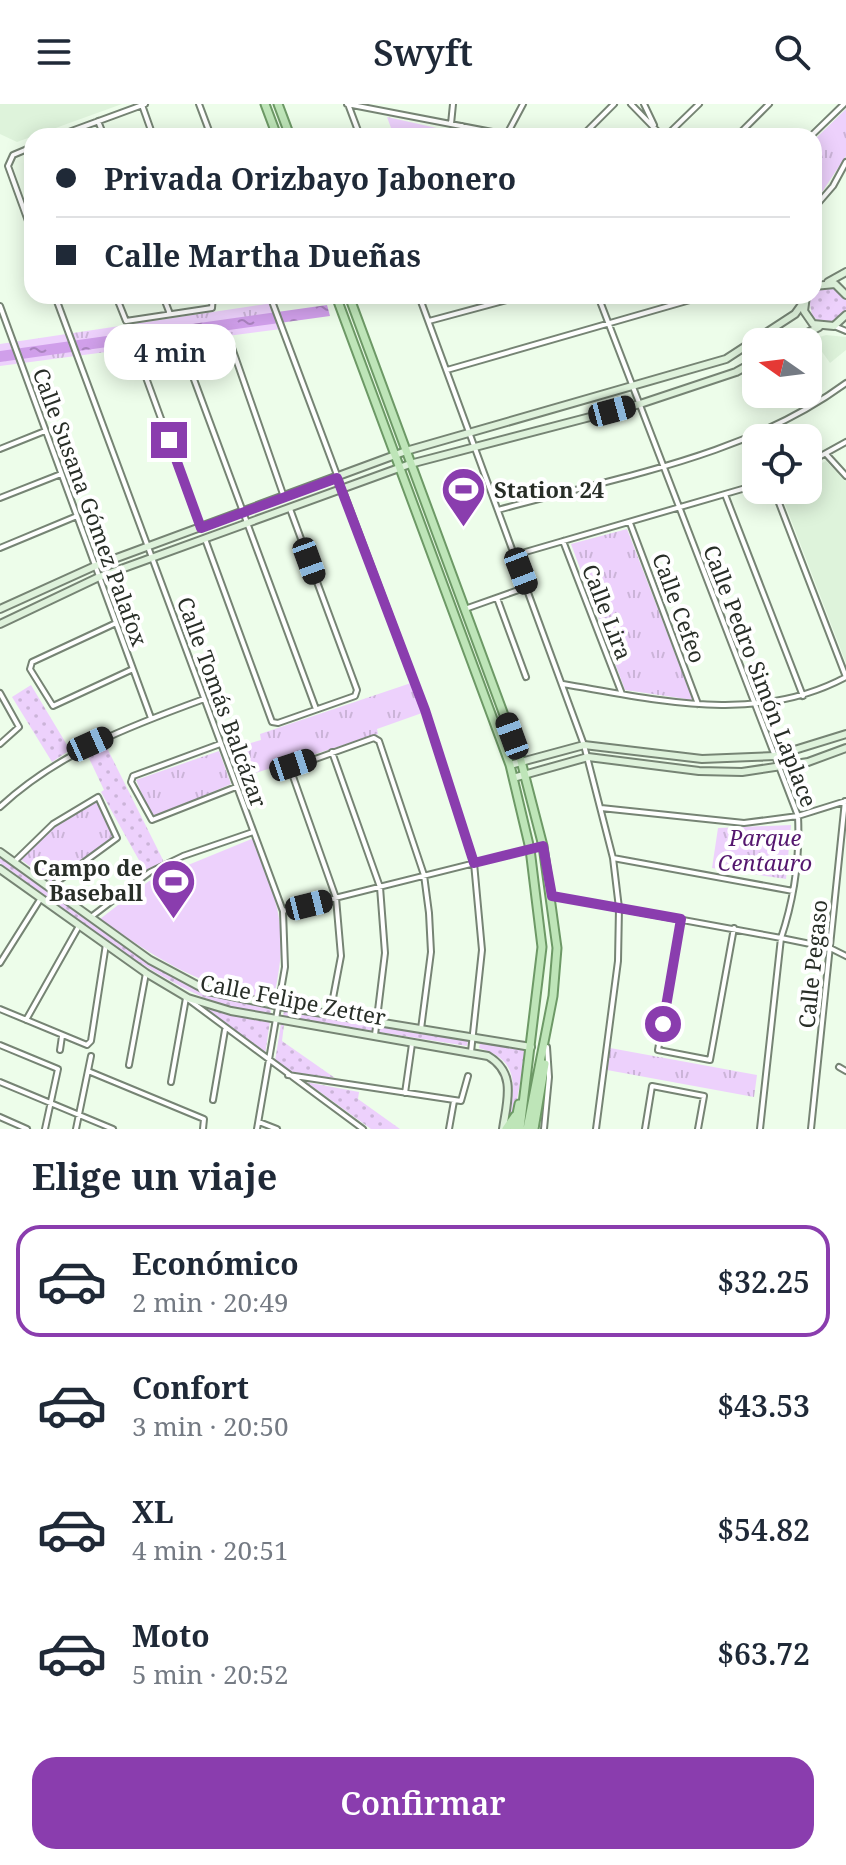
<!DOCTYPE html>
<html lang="es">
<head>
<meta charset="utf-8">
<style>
	:root { --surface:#fff; --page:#f2f2f3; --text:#1f2937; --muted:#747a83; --line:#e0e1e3; --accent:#8a3dae }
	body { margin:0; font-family:"Noto Serif",serif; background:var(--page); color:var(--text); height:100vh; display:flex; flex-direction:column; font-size:30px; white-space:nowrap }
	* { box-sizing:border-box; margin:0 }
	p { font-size:26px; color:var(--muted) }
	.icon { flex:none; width:44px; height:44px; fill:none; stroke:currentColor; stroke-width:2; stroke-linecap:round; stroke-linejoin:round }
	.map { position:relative; height:1025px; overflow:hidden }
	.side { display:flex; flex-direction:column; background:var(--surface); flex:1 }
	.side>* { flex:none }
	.guide { position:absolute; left:24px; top:24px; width:798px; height:176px; border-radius:24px; box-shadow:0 4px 20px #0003; display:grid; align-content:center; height:176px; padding:0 32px; background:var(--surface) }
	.needle { width:52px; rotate:284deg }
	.buttons { position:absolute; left:742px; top:224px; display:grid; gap:16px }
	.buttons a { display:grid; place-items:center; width:80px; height:80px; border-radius:16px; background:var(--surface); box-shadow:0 4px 20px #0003; font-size:40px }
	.end { position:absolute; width:36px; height:36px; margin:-18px; border:10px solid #8a3dae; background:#fff; box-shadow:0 0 0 4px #fff }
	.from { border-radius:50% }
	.bubble { position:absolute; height:56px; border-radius:24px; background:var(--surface); box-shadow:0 4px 20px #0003; font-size:26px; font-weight:600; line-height:56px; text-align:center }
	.car { position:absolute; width:24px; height:48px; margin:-24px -12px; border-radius:10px; box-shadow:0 0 6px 2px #0007; background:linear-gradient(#222 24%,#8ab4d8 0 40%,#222 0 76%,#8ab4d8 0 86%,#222 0) }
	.guide b { display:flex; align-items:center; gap:28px; height:76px; font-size:30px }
	.guide b+b { border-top:2px solid var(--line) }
	.guide i { width:20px; height:20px; background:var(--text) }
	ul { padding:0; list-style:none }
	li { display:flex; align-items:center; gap:24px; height:112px; margin:0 16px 12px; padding:0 16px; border:4px solid transparent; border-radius:24px }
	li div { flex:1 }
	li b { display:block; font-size:30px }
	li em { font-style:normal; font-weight:600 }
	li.selected { border-color:var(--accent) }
	li>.icon { width:72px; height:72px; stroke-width:1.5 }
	h2 { padding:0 32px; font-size:36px; line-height:96px }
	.cta { display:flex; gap:16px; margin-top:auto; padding:16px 32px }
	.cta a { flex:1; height:92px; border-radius:24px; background:var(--accent); color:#fff; font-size:32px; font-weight:600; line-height:92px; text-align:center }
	header { display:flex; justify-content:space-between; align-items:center; height:104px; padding:0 32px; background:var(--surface); font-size:36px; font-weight:600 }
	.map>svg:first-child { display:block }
	.built { fill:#def3db }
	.grass { fill:url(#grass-dots) }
	.park { fill:url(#park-tufts) }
	.pitch { fill:#edd1fc }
	.water { fill:url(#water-ripples) }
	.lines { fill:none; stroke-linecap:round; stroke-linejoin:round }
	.street-casing { stroke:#768474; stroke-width:8 }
	.secondary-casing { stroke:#768474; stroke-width:10 }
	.primary-casing { stroke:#6d9966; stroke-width:11 }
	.street { stroke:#fff; stroke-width:4 }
	.secondary { stroke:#def2db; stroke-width:6 }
	.primary { stroke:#bee5b8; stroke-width:7 }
	.route { stroke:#8a3dae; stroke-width:10 }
	.labels { text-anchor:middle; stroke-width:8; stroke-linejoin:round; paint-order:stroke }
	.poi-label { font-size:22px; font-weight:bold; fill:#282e27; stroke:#fff; text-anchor:start }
	.street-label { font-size:22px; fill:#282e27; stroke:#fff }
	.park-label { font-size:22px; font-style:italic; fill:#54166e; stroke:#fff }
</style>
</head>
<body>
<header><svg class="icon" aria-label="menu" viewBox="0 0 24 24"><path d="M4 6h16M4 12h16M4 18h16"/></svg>Swyft<svg class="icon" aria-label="search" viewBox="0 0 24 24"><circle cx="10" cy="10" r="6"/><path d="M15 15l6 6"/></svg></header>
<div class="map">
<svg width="846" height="1025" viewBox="0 0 846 1025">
	<defs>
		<pattern id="grass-dots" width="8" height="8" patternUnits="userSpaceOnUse" patternTransform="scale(2)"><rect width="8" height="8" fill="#edd1fc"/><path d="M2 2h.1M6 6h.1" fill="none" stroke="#cbb4d8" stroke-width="1.8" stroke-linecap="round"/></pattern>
		<pattern id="park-tufts" width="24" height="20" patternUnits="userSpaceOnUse" patternTransform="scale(2)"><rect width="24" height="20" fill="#edd1fc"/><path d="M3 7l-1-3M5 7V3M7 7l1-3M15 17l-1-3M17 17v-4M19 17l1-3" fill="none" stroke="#cbb4d8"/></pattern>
		<pattern id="water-ripples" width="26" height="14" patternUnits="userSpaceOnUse" patternTransform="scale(2)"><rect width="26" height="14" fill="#d09fea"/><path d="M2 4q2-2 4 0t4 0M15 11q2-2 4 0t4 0" fill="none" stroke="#a982be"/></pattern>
	</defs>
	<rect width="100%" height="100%" fill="#edfdea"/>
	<path class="built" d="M0,0h122l-105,38 -17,-8z
		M826,231l20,2v13l-16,13 -17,-24z
		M826,357l20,21v181l-66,-172 28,-1v-20z"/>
	<path class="grass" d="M832,180l14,12v17c-12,11 -22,15 -34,2l-3,-16 9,-12z
		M31,581l39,65 -18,12 -40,-65z
		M105,640l59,118 -19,9 -44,-79 3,-2 -17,-36z
		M0,752l176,123 52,21 42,8 1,5c-74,7 -209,-107 -271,-150z
		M205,903l65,14 -5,34 -61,-46z
		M284,906l90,15 -1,6 -90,-15z
		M281,920l3,1 -2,16 53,37 -45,-6 -15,-11z
		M380,922l88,15 -1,5 -88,-14z
		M480,939l46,8 -12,64 -4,5c4,-36 10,-60 -31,-72z
		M306,978l53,10 -1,7 42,30h-29z"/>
	<path class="park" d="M846,5v47l-32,48v-64z
		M387,13l68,15 -2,4h-59z
		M273,199l8,26 -281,37v-22z
		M627,425l66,171 -68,-10 -54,-146z
		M411,579l11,30 -45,16 1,5 -138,44 -10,-29 31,-9 -1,-6z
		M219,647l12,33 -79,34 -16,-38z
		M96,696l19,35 -62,48 -33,-24 44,-40z
		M791,721l-5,54 -74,-11 6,-40z
		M610,944l147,27 -3,22 -147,-27z"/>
	<path class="pitch" d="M254,734c24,67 36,91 19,162 -76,-15 -111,-38 -173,-81l49,-38z"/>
	<path class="water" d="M327,201l3,11 -330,46v-11z"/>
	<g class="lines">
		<defs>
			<path id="street" d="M199,0l12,32
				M347,0l166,32
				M348,0l12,32
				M631,0l31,32
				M644,0l10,21
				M142,1l11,31
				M98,17l6,15
				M451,20l2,-20
				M58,32l87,-32
				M460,32l2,-10
				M506,32l17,-32
				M582,32l32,-32
				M666,32l33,-32
				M737,32l32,-32
				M811,32l33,-32
				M32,43l-19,8 -5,11 24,66
				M814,104l19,-22 13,-24
				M55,192l228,615 2,56 -28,162
				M116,192l10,25 86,-13 1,-12
				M163,192l7,18
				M270,192l155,414 49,153 8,87 -11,102
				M419,192l165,449 29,113 6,50 -1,53 -22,168
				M598,192l200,520c2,41 -4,83 -17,122l-21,191
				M350,196l14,-4
				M0,202l151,412
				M429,217l93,-25
				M834,222l12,5
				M182,243l134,362
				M447,266l257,-74
				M0,345l45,-18
				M826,350l20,22
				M808,359l38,-21
				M774,386l72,187
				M726,393l77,199
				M0,394l61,-24
				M498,406c118,-33 248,-53 348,-127
				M630,419l68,181
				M201,424l-64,-175 93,-11 54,155
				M205,435l67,183 6,1 77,-27 2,-6 -67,-181
				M563,437l59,153
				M0,444l77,-32
				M515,451l241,-70
				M497,494l29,79
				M465,505l62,-22
				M116,519l-84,39 -2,7 23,37 80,-37
				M563,580c95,16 194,41 283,-7
				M0,589l19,34 -19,17
				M220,640l-87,32 -2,6 21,38 84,-33
				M332,648l48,135 5,66 -10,82
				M0,703c58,-54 130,-81 204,-108
				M601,704l143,15 54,-7 48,-15
				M613,754l180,33
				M14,758l39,-38 45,-27 19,41 -67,49
				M552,792l229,42 49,10 16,8
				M283,807l260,-65
				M91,813l59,-45 33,-16 70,-24
				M681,815l-23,131 52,10 24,-132
				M0,859l41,-65
				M189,896l174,129
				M0,905l87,36 4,-4 15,-97
				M330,910l11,-58 -5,-58 -46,-130 84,-30 5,3 45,134 5,38 2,39 -10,77
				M26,916l53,-94
				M0,941l58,24 -13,60
				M60,946l2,-14
				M129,961l17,-92
				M839,963l7,4
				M88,967l116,48 -1,10
				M288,971l173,26 7,-25
				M0,978l113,47
				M171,978l15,-84
				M405,989l7,-49
				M213,996l12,-70
				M0,1013l27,12
				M259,1018l18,7
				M76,1025l15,-73
				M449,1025l5,-28
				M544,1025l5,-52 -2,-30
				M645,1025l7,-43 52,10 -6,33
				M811,1025l34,-328"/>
			<path id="secondary" d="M828,178l18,-10
				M814,182l21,-2 11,11
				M806,192l-2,15 9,13 21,2 12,-11
				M790,238l29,-15
				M0,505l95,-43 311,-115 320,-92 69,-45 8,-11
				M0,520l99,-47 311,-113 230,-60 96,-32 20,-11
				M510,661l74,-20 118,14 73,-3 71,-22
				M513,674l75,-21 111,14 43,1 66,-10 38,-14
				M0,748l150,108 58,31 71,15 252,41
				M0,765l146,104 42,25 43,13 257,45c29,17 19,45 15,73"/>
			<path id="primary" d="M265,0l12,32
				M278,0l12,32
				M336,192l174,469 20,84 12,98 -22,182
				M349,192l172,465 22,85 14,102 -4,48 -26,133
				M506,1025l9,-13
				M514,1025l5,-25
				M534,1025l11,-65"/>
		</defs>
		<use href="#street" class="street-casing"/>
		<use href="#secondary" class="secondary-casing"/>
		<use href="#primary" class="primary-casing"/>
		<use href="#street" class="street"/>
		<use href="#secondary" class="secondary"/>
		<use href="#primary" class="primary"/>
	</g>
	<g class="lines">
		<path class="route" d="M169,336l32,88 136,-50 88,232 49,153 69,-17 9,50 129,23 -18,105"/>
	</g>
	<defs>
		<symbol id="stadium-pin" viewBox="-11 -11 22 30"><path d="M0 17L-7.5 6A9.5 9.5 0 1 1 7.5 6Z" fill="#8a3dae" stroke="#fff"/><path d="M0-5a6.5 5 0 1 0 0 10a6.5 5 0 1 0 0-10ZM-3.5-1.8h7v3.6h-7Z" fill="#fff"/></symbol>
	</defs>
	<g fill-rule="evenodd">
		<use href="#stadium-pin" x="438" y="360" width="51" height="69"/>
		<use href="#stadium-pin" x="148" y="752" width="51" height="69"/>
	</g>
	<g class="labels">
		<g class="poi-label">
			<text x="494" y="394">Station 24</text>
			<text x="143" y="772" text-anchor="end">Campo de<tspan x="143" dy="25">Baseball</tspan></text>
		</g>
		<g class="street-label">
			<text transform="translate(90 403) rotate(70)" y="8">Calle Susana Gómez Palafox</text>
			<text transform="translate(679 504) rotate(70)" y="8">Calle Cefeo</text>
			<text transform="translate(607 508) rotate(69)" y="8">Calle Lira</text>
			<text transform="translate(760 572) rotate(69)" y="8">Calle Pedro Simón Laplace</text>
			<text transform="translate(222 598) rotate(70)" y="8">Calle Tomás Balcázar</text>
			<text transform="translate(813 860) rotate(-84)" y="8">Calle Pegaso</text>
			<text transform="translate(293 896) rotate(11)" y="8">Calle Felipe Zetter</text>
		</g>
		<g class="park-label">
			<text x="765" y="742">Parque<tspan x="765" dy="25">Centauro</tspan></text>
		</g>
	</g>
</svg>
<div class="buttons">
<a><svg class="needle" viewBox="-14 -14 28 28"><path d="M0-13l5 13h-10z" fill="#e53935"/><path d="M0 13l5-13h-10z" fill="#747a83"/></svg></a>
<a><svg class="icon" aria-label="locate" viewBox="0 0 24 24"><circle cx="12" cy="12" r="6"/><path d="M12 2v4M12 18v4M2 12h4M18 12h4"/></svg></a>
</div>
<i class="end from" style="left:663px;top:920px"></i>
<i class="end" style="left:169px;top:336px"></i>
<div class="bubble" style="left:104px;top:220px;width:132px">4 min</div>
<i class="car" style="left:612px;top:307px;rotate:75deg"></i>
<i class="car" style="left:309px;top:457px;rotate:160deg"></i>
<i class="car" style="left:521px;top:467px;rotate:159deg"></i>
<i class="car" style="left:512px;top:632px;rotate:340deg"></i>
<i class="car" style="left:90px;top:640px;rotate:66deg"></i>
<i class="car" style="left:293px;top:661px;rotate:72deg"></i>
<i class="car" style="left:309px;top:801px;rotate:76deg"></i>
<div class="guide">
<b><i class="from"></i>Privada Orizbayo Jabonero</b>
<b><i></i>Calle Martha Dueñas</b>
</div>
</div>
<section class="side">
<h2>Elige un viaje</h2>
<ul>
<li class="selected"><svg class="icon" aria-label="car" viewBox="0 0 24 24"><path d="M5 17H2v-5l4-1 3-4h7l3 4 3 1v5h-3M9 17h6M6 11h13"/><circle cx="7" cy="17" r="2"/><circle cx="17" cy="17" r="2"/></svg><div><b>Económico</b><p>2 min · 20:49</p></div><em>$32.25</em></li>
<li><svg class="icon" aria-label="car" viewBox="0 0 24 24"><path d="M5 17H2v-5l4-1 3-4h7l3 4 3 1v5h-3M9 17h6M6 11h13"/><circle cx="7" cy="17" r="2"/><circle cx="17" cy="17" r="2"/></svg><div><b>Confort</b><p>3 min · 20:50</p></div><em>$43.53</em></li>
<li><svg class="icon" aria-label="car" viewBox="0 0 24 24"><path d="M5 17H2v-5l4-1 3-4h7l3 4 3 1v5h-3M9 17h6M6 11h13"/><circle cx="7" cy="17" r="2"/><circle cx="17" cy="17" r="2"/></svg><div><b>XL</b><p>4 min · 20:51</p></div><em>$54.82</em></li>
<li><svg class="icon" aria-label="car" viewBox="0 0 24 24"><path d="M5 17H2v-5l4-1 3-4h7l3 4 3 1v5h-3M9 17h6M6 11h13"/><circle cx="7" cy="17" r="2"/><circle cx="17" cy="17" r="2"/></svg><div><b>Moto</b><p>5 min · 20:52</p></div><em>$63.72</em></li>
</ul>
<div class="cta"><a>Confirmar</a></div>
</section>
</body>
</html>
